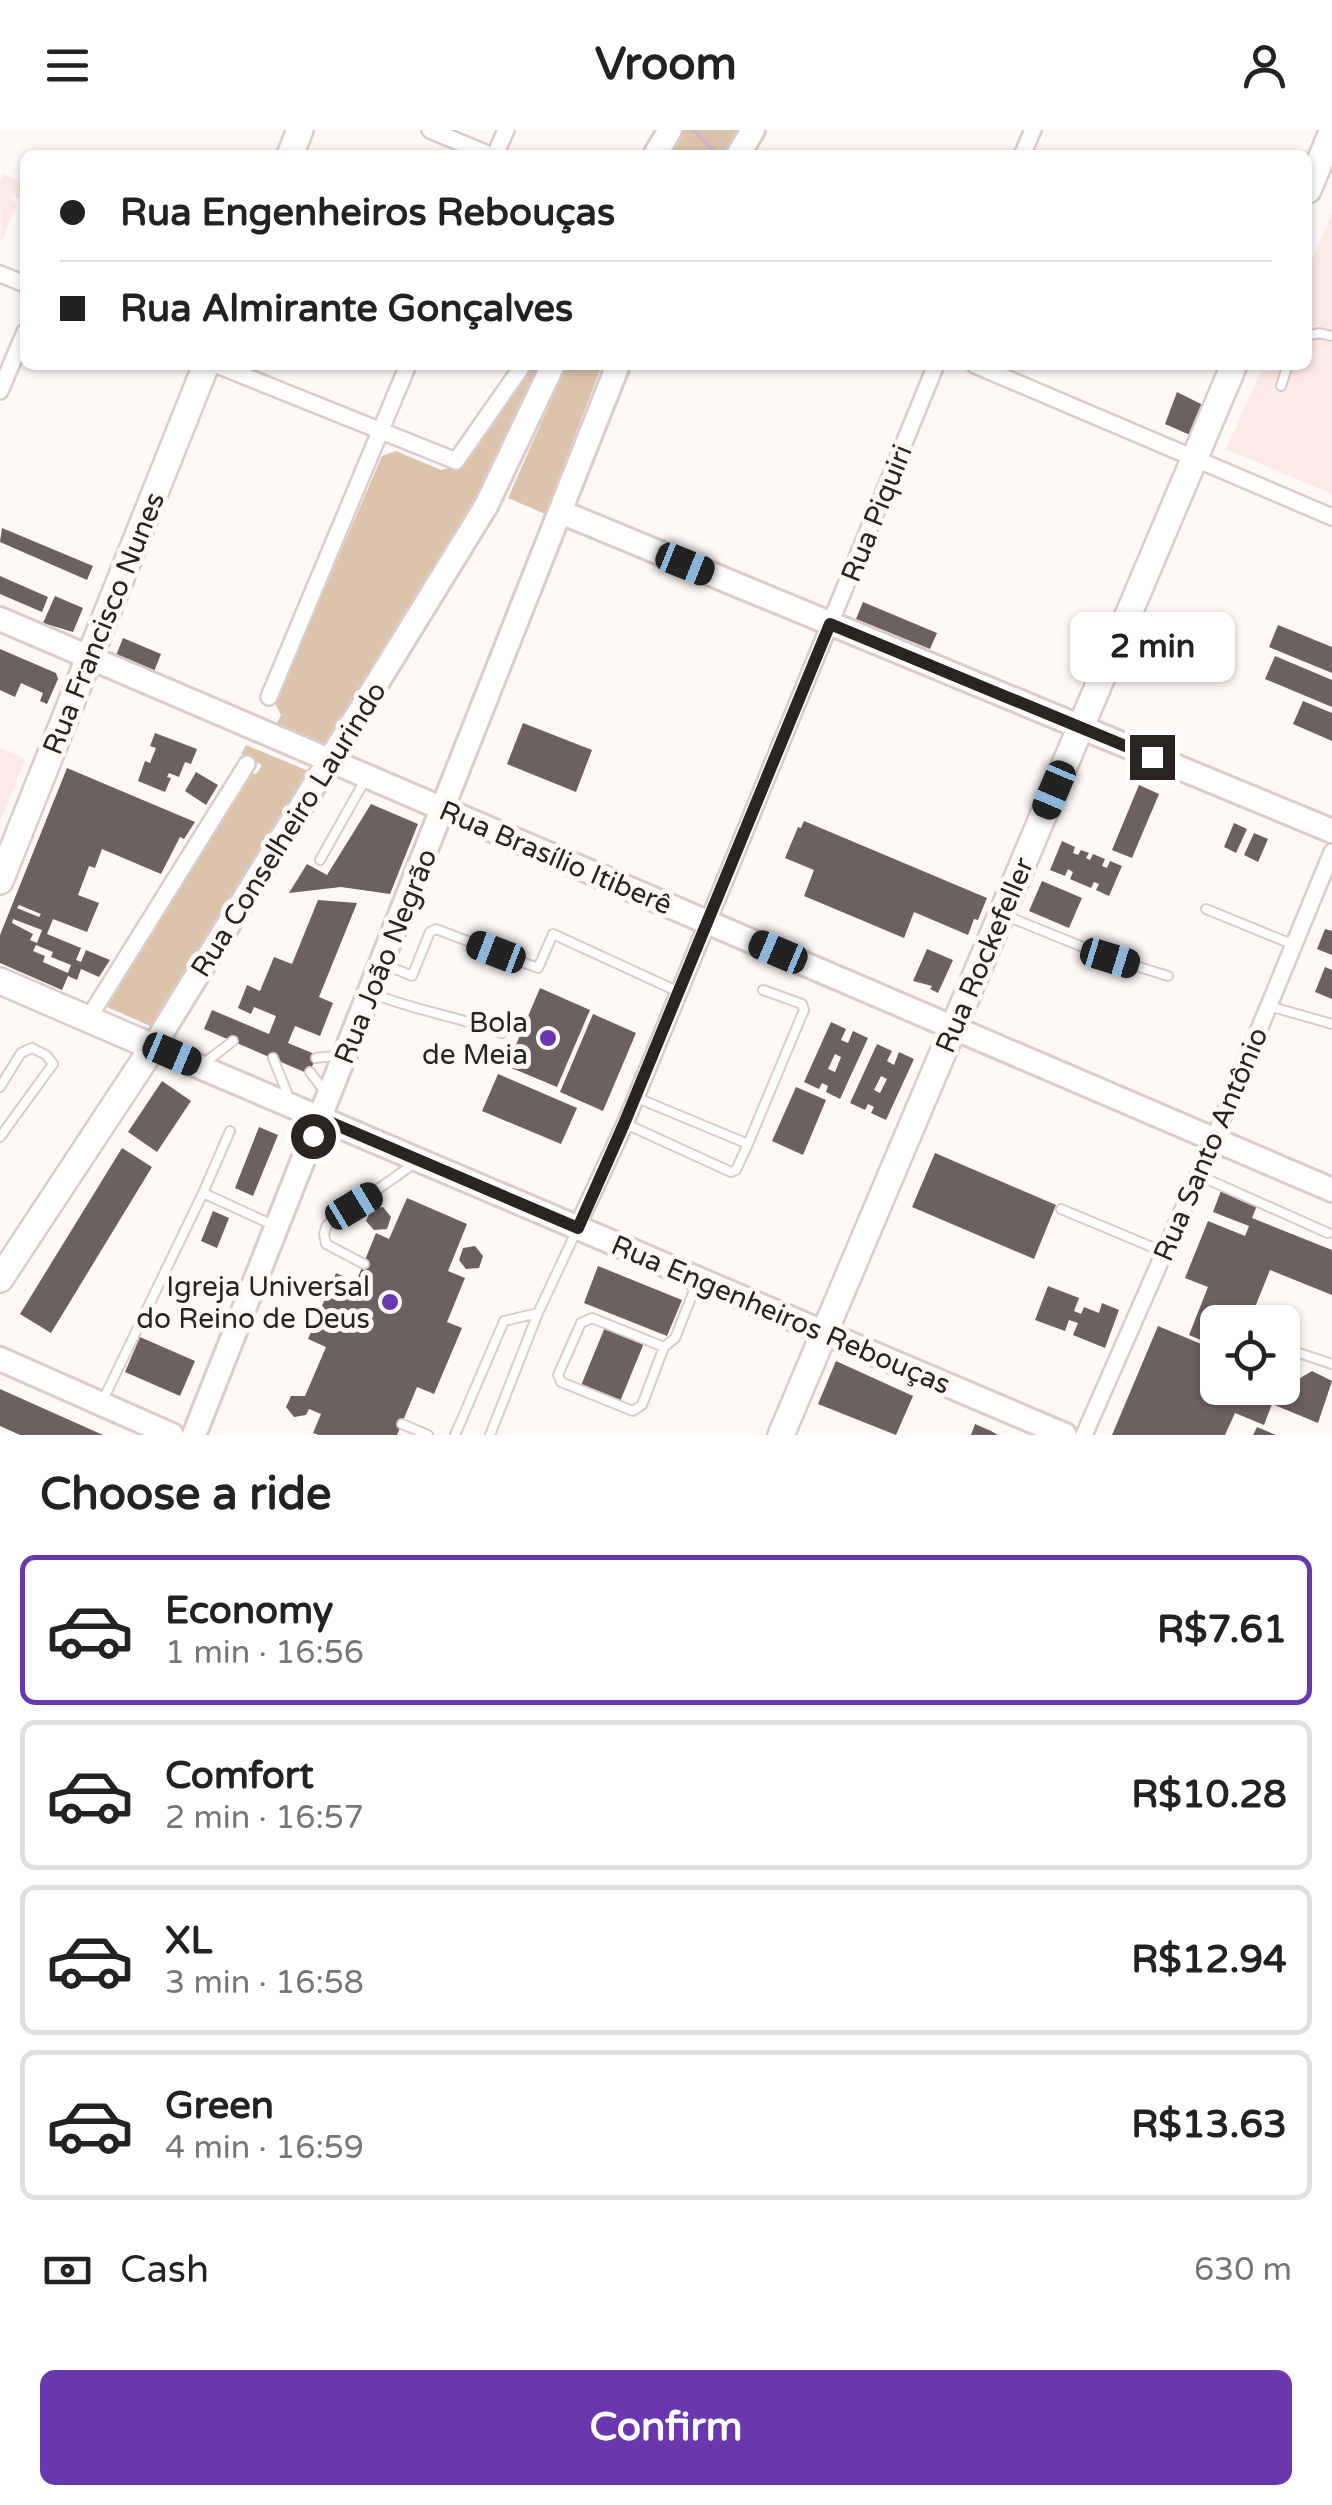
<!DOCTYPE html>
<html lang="en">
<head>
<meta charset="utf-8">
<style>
	:root { --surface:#fff; --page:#f2f2f2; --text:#222; --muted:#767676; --line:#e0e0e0; --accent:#6937ae }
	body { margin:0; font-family:"Varela Round",sans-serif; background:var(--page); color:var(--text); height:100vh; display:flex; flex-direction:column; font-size:38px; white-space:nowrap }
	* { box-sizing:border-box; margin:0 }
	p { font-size:32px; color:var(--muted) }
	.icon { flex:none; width:55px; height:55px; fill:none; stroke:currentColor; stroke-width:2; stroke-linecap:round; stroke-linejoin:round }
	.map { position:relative; height:1305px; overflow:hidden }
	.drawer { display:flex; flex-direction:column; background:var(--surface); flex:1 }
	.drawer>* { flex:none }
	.top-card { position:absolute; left:20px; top:20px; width:1292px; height:220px; border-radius:15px; box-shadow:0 2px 8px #0004; display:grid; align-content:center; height:220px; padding:0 40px; background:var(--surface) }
	.controls { position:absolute; left:1200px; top:1175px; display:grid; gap:20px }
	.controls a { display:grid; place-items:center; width:100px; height:100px; border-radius:15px; background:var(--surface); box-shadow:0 2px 8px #0004; font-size:50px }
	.end { position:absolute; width:45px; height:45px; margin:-22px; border:12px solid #292422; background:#fff; box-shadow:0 0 0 5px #fff }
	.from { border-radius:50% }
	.bubble { position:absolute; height:70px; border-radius:15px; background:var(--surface); box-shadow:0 2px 8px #0004; font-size:32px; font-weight:800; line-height:70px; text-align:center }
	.car { position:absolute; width:30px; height:60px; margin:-30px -15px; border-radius:12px; box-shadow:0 0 8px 2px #0007; background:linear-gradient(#222 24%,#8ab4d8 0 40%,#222 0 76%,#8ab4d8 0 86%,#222 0) }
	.top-card b { display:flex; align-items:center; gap:35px; height:95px; font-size:38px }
	.top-card b+b { border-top:2px solid var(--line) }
	.top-card i { width:25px; height:25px; background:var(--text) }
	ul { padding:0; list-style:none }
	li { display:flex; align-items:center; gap:30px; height:150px; margin:0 20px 15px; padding:0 20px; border:5px solid var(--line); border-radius:15px }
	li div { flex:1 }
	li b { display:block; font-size:38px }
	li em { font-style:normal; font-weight:800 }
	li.current { border-color:var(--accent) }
	li>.icon { width:90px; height:90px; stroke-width:1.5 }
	h2 { padding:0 40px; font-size:45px; line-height:120px }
	.pay { display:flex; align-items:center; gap:25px; height:110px; padding:0 40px; font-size:38px }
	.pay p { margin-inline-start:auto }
	.primary-button { display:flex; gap:20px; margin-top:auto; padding:20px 40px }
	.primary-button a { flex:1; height:115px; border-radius:15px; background:var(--accent); color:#fff; font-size:40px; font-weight:800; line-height:115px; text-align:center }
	header { display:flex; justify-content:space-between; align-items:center; height:130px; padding:0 40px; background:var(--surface); font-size:45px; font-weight:800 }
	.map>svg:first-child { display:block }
	.built { fill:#fde9e5 }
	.green { fill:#dcc4ac }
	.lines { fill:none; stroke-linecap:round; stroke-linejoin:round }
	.stream { stroke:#d8b4c1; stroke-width:4 }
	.building { fill:#6d6061; fill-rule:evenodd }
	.lane-casing { stroke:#dbccc9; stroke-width:12 }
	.street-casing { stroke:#dbccc9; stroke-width:20 }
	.secondary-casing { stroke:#dbccc9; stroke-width:28 }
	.primary-casing { stroke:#dbccc9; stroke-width:30 }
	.lane { stroke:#fff; stroke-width:8 }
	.street { stroke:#fff; stroke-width:15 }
	.secondary { stroke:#fff; stroke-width:22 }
	.primary { stroke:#fff; stroke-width:25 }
	.route { stroke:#292422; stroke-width:12 }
	.poi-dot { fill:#6937ae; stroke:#fef8f7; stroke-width:4 }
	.labels { text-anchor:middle; stroke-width:10; stroke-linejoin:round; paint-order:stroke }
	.street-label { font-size:28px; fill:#292422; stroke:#fef8f7 }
	.poi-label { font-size:28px; fill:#292422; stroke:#fef8f7; text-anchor:end }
</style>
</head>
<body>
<header><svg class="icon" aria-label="menu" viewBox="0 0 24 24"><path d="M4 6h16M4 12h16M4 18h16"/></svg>Vroom<svg class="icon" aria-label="person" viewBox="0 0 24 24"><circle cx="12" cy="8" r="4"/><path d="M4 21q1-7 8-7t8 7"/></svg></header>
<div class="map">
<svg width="1332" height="1305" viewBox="0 0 1332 1305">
	<rect width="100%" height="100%" fill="#fef8f7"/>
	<path class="built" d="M3,44l22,9v6l-4,10 -11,-4 6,11 -15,38 -1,-63z
		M1332,83v281l-106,-45 38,-84h44v-97z
		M0,618l25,11 -25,62z"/>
	<path class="green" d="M678,0h59l-15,25h-59z
		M529,235h19l-66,140 -156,245 -76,-27 4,-9 23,9 4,-8 -6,-11 107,-248 14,-5 45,19 20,-5z
		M567,235h35l-57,149 -37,-16z
		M246,615l65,27 -154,257 -50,-22 138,-231 12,-3 5,-8 -21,-11z"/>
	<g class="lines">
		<path class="stream" d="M694,0l20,21"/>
	</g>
	<path class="building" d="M1177,262l26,13 -13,30 -25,-11z
		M2,398l91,38 -6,14 -87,-38z
		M0,446l48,21 -6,15 -42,-18z
		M55,466l28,12 -10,24 -30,-9z
		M863,472l74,31 -7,16 -74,-30z
		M1278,495l54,22v26l-63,-26z
		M123,508l38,16 -8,20 -38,-16z
		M0,519l56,24 2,6 -11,25 -7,-3 3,-8 -22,-10 -6,14 -15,-7z
		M1275,526l57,24v27l-67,-28z
		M1303,571l29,12v28l-39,-17z
		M523,593l69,27 -16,42 -69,-28z
		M155,603l42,16 -6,15 -6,-2 -6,15 -10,-4 -2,4 4,1 -6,14 -27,-11 7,-20 5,2 6,-15 -6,-2z
		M67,638l128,54 -11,17 -4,-2 -19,37 -59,-25 -7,19 -6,-2 -11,29 21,8 -12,29 -34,-13 -6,15 34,14 -5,12 5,2 5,-12 24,10 -11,17 -18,-8 -4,11 -9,-4 -6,14 -62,-27v-28zM19,775l22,9 -2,3 -22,-9zM13,789l29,11 -5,13 -7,-3 3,-6 -21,-11zM36,815l17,7 -2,5 20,8 -3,8 -25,-11 2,-6 -12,-5z
		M196,642l22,13 -12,20 -21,-14z
		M1139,655l20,9 -27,64 -20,-8z
		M371,674l47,20 -28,70 -49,-7 -52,6 18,-29 20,11z
		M804,691l183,77 -9,22 -4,-1 -6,16 -54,-23 -10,26 -100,-42 10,-26 -29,-12 13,-31 3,1z
		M1234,693l13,6 -11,24 -12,-6z
		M1254,703l14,6 -10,23 -14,-7z
		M1062,711l13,6 -2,6 5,2 3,-5 8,3 -3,5 4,2 3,-6 12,5 -3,7 5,2 3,-7 12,5 -13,30 -13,-6 3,-6 -5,-2 -3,6 -21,-9 3,-7 -5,-3 -3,7 -15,-6z
		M1042,751l40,17 -13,30 -40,-17z
		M318,770l39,3 -38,94 14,6 -13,33 -25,-10 -7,17 29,12 -8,19 -105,-45 8,-19 57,24 7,-18 -22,-9 -3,7 -13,-6 9,-23 13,6 14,-34 18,7z
		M1325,799l7,2v24l-15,-6z
		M927,819l26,11 -15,33 -8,-4 2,-3 -19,-5z
		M1325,837l7,3v29l-17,-7z
		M540,858l50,22 -33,77 -50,-21z
		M593,884l43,19 -33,78 -43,-19z
		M831,892l15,7 -5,11 7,3 5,-12 15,7 -28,61 -14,-7 2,-6 -6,-3 -3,6 -15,-7zM835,924l6,3 -6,15 -7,-3z
		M877,914l15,7 -5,10 7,4 5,-13 15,7 -28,61 -15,-7 3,-6 -6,-3 -3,6 -15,-7zM881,946l6,3 -7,14 -6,-3z
		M498,944l79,34 -16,36 -79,-33z
		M162,951l29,20 -34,51 -29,-20z
		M796,957l30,13 -23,55 -31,-14z
		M259,997l19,8 -25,61 -18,-8z
		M122,1018l30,19 -101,166 -31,-19z
		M935,1023l121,52 -22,54 -122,-52z
		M1222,1058l36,15 -6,15 80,32v45l-62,-25 -21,52h-31v25l-29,-12 19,-48 -23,-9 23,-57 37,15 4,-10 -36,-14z
		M407,1068l60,26 -19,47 17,7 -18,44 15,6 -28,66 -17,-7 -20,48h-78l-6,-2 8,-19 -12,-5 -3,6 -12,2 -8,-10 5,-11h14l21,-49 -18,-8 28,-66 20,9 20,-49 13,6z
		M383,1077l8,10 -4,12 -13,1 -8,-9 5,-12z
		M213,1081l16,7 -12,30 -16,-7z
		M475,1116l8,10 -4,12 -13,1 -7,-9 4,-12z
		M598,1136l84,34 -15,36 -83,-33z
		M1048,1156l31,12 -5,13 7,3 3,-7 15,6 3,-10 17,7 -14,38 -32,-13 5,-12 -9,-3 -4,11 -30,-11z
		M1158,1196l60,25v37h64v-10l10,5 20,-12 20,10 -14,42 -46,-19 -8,21 -29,-12 -10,22h-113z
		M605,1197l39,16 -25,61 -39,-16z
		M140,1207l55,24 -15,35 -55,-24z
		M836,1231l77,35 -17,39 -78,-31z
		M0,1259l103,46h-83l-20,-9z
		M975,1294l16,7 7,4h-27z
		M1257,1297l19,8h-23z"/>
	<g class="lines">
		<defs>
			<path id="lane" d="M1308,206l11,-3 13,3
				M1281,256l7,-21
				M320,730l45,-80
				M1206,779l88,36
				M1004,785l106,43 58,18
				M386,835l26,11 18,-44 6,-3 102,39 15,-34 126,58
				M374,864c42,17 86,23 128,39
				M1269,876l63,18
				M273,928l17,42
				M316,928l25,-3
				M203,934l30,-23
				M310,942l16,21
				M0,957l21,-34 11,-5 14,7 7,9 -53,73
				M635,967l113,47 56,-134 -2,-6 -39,-14
				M626,994l105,48 5,-2 12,-26
				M1200,1046l128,57
				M203,1063l27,-62
				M1061,1079l103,43
				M364,1134l-38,-20 -2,-10 3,-9 88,-62
				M664,1217l-72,-29 -11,5 -23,52 3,7 72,29 9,-6 22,-58 11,-9 22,-55
				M1284,1218l48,16
				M103,1270l100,-207 70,32
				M402,1294l26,11
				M455,1305l49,-114 34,-8
				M490,1305l48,-122 38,-81"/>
			<path id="street" d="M430,0l60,25
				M495,25l11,-25
				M1022,25l11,-25
				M0,144l25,10
				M217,235l239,96 67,-96
				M975,235l357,152
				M0,261l25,-59
				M269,567l139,-332
				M88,889l159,-255
				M577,1097l48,-103 311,-759
				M1084,1305l130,-296 118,-287"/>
			<path id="secondary" d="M655,25l15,-25
				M738,25l15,-25
				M553,235l-67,141 -333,541 912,388
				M561,382l771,319
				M0,489l1332,571
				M0,1229l172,76
				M194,1305l424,-1070"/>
			<path id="primary" d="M290,25l10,-25
				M1308,60l24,-58
				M0,751l206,-516
				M0,851l153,66 -153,232
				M781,1305l453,-1070"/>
		</defs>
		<use href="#lane" class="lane-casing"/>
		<use href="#street" class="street-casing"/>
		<use href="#secondary" class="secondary-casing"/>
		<use href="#primary" class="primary-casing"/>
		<use href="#lane" class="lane"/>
		<use href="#street" class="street"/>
		<use href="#secondary" class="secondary"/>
		<use href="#primary" class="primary"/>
	</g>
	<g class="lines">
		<path class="route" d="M313,1006l7,-18 258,110 46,-104 206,-500 322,133"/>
	</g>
	<g class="poi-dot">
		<circle cx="548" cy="908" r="10"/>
		<circle cx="390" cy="1172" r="10"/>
	</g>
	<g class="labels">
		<g class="street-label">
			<text transform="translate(876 383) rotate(-68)" y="10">Rua Piquiri</text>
			<text transform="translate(103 493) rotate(-68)" y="10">Rua Francisco Nunes</text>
			<text transform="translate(288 699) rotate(-58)" y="10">Rua Conselheiro Laurindo</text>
			<text transform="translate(556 727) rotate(23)" y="10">Rua Brasílio Itiberê</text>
			<text transform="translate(984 825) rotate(-67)" y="10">Rua Rockefeller</text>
			<text transform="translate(385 826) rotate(-68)" y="10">Rua João Negrão</text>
			<text transform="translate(1210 1014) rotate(-67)" y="10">Rua Santo Antônio</text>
			<text transform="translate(781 1184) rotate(23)" y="10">Rua Engenheiros Rebouças</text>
		</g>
		<g class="poi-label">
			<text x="528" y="902">Bola<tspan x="528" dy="32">de Meia</tspan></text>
			<text x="370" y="1166">Igreja Universal<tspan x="370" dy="32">do Reino de Deus</tspan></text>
		</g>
	</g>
</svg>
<div class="controls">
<a><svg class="icon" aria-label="locate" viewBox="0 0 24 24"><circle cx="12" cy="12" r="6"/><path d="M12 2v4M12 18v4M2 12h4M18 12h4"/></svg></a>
</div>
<i class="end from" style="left:313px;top:1006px"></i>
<i class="end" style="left:1152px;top:627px"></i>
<div class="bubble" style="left:1070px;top:482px;width:165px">2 min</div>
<i class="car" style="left:685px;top:434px;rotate:112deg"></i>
<i class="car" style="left:1054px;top:660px;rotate:203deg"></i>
<i class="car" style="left:496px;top:822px;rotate:291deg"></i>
<i class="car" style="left:778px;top:822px;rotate:293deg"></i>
<i class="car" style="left:1110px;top:828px;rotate:107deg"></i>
<i class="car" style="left:172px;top:924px;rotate:113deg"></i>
<i class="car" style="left:354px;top:1076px;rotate:59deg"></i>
<div class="top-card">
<b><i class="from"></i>Rua Engenheiros Rebouças</b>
<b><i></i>Rua Almirante Gonçalves</b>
</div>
</div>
<section class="drawer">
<h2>Choose a ride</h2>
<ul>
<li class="current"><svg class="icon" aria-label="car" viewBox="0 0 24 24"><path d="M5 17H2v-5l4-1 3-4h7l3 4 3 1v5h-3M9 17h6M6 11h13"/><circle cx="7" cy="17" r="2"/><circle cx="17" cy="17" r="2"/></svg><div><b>Economy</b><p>1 min · 16:56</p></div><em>R$7.61</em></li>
<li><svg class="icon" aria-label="car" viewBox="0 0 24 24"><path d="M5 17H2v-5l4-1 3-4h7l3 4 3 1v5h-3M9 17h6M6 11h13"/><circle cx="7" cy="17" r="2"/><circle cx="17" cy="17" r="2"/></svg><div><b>Comfort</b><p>2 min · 16:57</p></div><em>R$10.28</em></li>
<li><svg class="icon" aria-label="car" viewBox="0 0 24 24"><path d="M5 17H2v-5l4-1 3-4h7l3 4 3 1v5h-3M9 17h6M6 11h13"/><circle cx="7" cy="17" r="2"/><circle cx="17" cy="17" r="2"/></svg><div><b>XL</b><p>3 min · 16:58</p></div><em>R$12.94</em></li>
<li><svg class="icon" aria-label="car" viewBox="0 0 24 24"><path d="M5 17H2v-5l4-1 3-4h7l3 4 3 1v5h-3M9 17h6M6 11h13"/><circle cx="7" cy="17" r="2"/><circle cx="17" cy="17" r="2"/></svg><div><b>Green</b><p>4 min · 16:59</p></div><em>R$13.63</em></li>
</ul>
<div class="pay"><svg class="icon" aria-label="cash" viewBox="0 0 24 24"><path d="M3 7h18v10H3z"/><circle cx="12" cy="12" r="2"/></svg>Cash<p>630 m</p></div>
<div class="primary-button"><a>Confirm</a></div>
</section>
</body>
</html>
